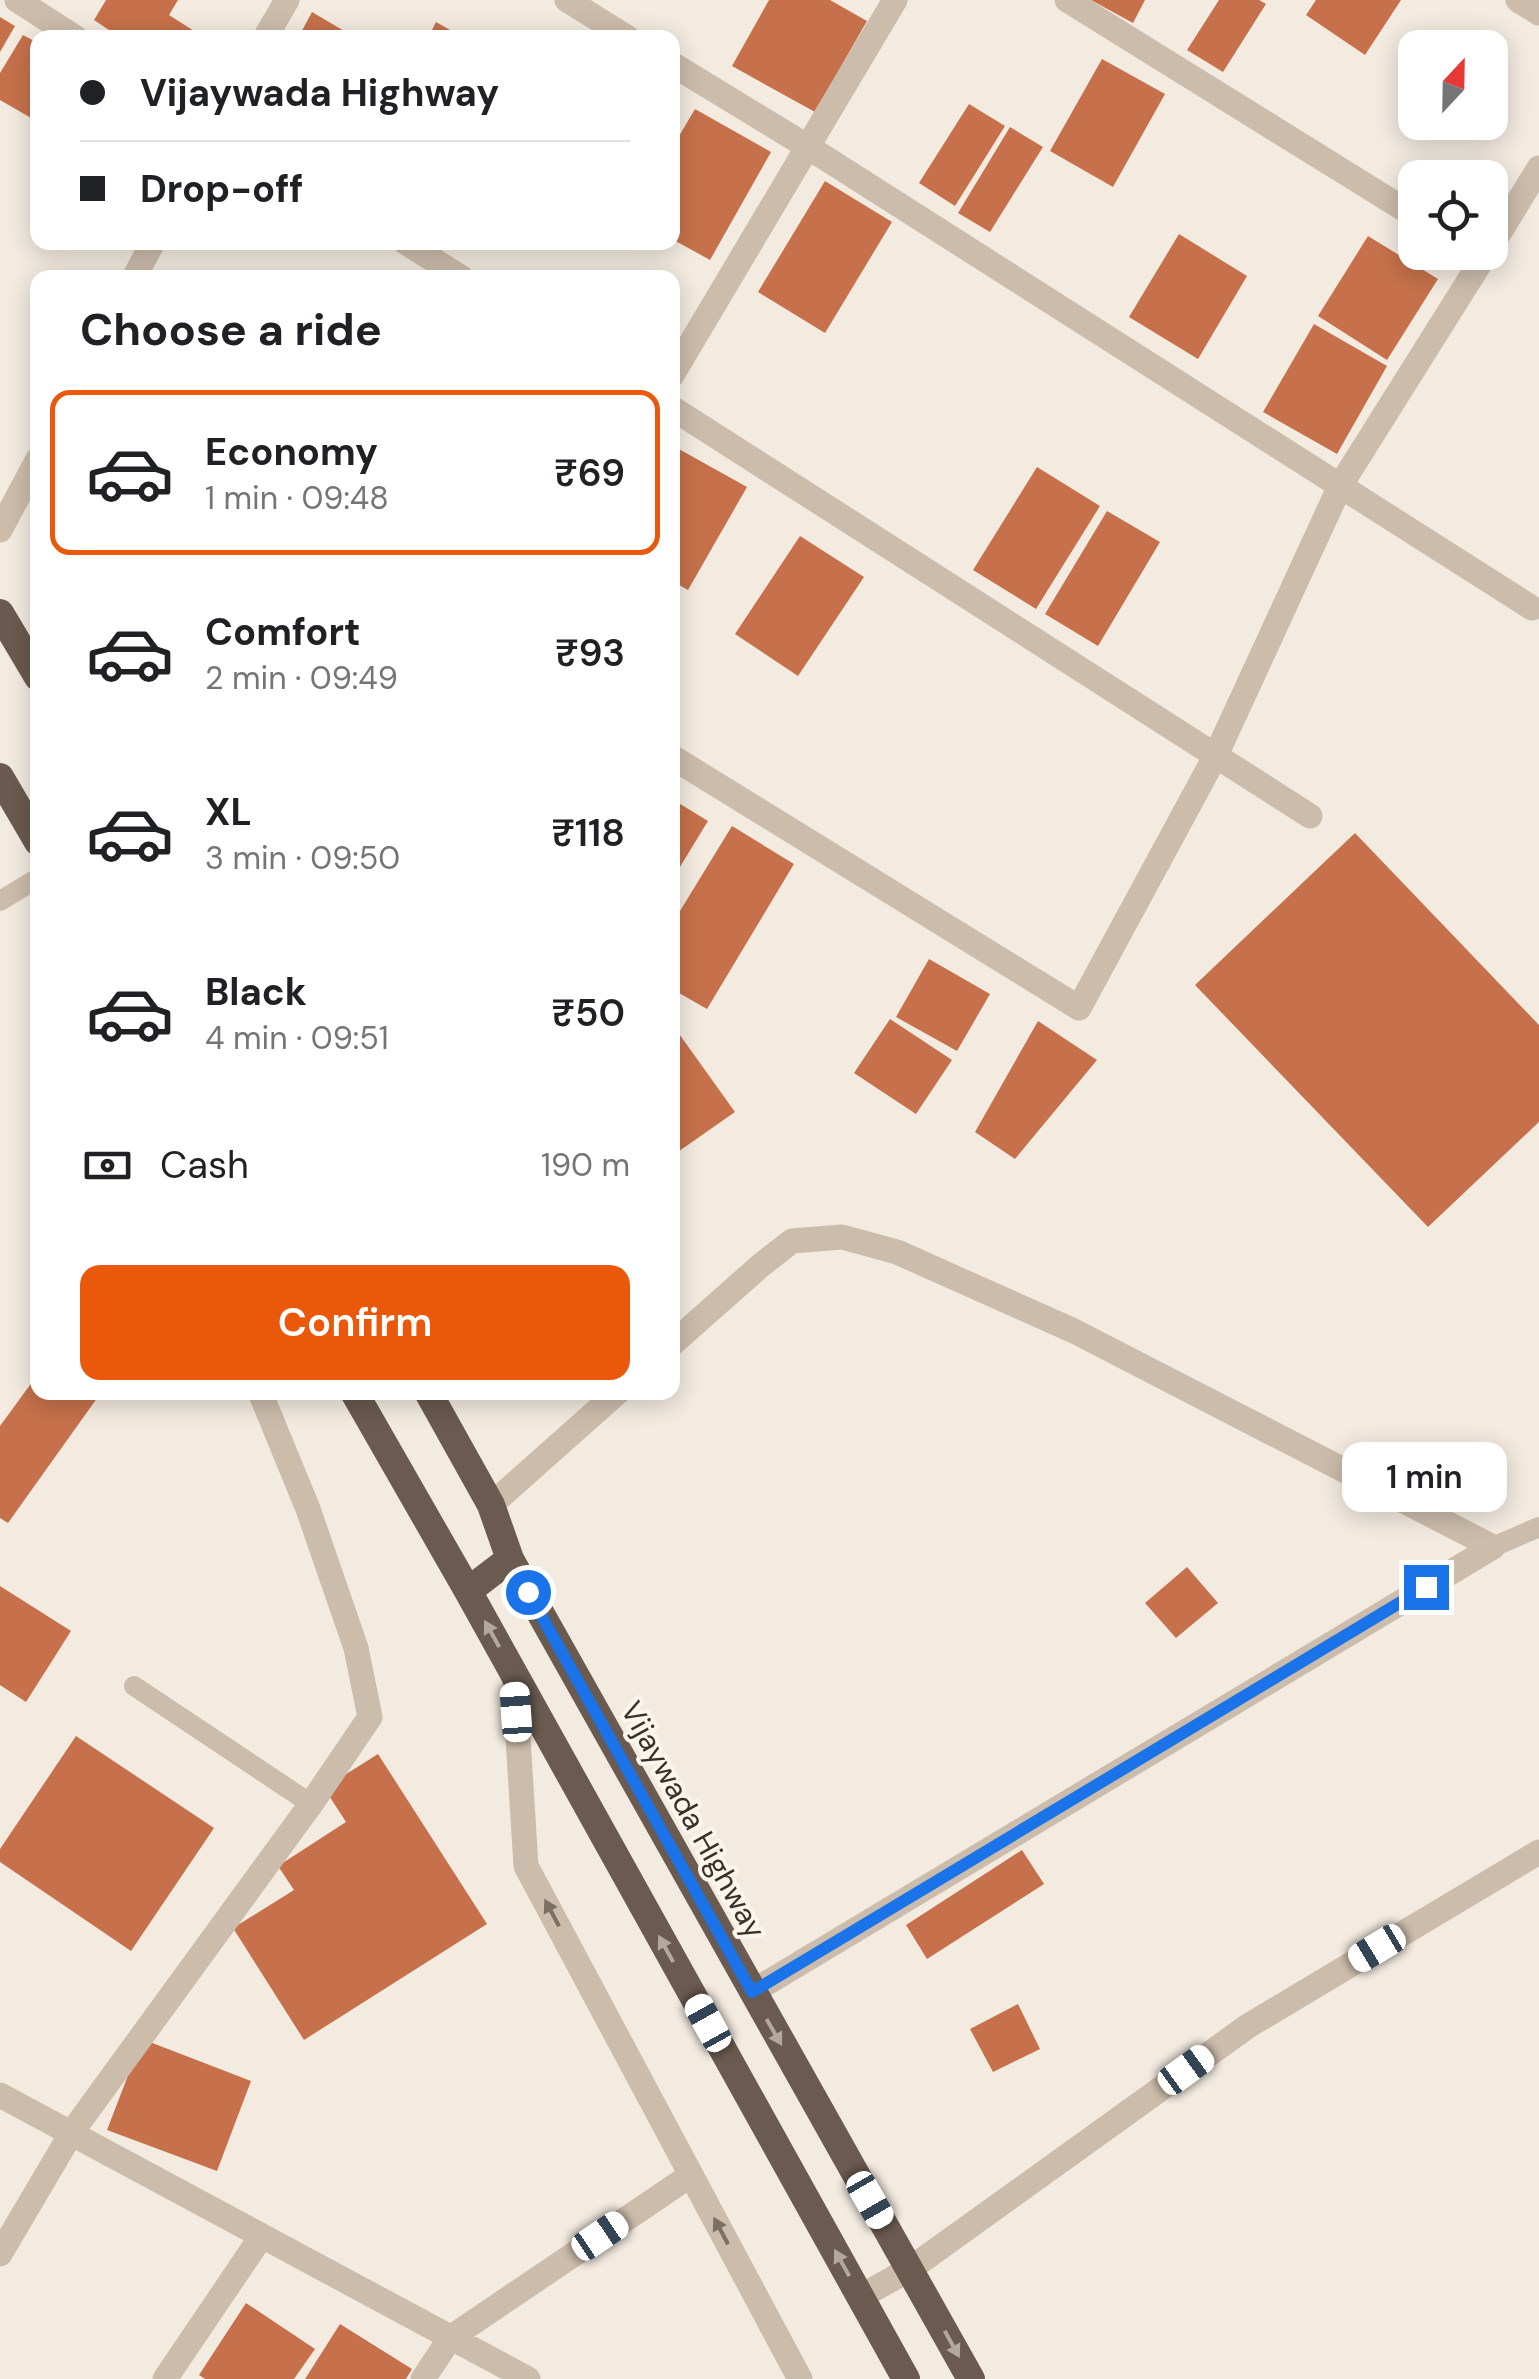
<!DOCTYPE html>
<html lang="en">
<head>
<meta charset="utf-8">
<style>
	:root { --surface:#fff; --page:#f6f6f6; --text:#202124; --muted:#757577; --line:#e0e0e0; --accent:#ea580c }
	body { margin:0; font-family:"DM Sans",sans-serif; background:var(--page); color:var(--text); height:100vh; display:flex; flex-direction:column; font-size:38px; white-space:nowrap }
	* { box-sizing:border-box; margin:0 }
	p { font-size:32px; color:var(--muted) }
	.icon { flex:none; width:55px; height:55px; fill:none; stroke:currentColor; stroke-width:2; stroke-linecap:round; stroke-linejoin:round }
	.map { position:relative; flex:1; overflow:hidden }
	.side { position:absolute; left:30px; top:270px; width:650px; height:1130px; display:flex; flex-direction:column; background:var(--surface); border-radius:20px; box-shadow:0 5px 25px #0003 }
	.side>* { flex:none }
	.hud { position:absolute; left:30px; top:30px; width:650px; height:220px; border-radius:20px; box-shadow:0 5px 25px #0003; display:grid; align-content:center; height:220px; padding:0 50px; background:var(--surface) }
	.needle { width:65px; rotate:22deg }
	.tools { position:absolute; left:1398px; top:30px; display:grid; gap:20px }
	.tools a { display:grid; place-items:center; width:110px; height:110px; border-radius:20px; background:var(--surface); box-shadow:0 5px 25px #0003; font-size:50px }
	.end { position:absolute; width:45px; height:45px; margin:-22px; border:12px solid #1a73e8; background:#fff; box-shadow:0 0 0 5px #fff }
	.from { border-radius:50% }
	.bubble { position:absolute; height:70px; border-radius:20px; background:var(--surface); box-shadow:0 5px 25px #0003; font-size:32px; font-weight:600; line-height:70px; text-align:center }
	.car { position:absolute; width:30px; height:60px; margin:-30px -15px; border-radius:12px; box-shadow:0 0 8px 2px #0007; background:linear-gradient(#fff 24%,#345 0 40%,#fff 0 76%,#345 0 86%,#fff 0) }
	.hud b { display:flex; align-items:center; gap:35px; height:95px; font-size:38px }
	.hud b+b { border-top:2px solid var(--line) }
	.hud i { width:25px; height:25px; background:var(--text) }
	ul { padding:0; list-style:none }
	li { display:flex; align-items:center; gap:30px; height:165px; margin:0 20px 15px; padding:0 30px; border:5px solid transparent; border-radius:20px }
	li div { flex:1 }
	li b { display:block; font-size:38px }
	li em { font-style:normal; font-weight:600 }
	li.active { border-color:var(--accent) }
	li>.icon { width:90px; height:90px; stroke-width:1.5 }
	h2 { padding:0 50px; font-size:45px; line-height:120px }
	.pay { display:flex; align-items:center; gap:25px; height:110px; padding:0 50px; font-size:38px }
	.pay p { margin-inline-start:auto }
	.action { display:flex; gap:20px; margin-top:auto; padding:20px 50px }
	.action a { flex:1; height:115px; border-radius:20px; background:var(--accent); color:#fff; font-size:40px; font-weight:600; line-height:115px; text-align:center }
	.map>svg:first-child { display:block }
	.building { fill:#c6714b }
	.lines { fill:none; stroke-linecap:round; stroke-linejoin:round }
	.service { stroke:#ccbcab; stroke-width:20 }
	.minor { stroke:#ccbcab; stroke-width:25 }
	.tertiary { stroke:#ccbcab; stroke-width:25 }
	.trunk { stroke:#6a5a4f; stroke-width:28 }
	.oneway { fill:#b2a89e }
	.oneway2 { fill:#7c6f64 }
	.route { stroke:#1a73e8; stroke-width:12 }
	.labels { text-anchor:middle; stroke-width:8; stroke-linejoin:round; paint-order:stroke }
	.street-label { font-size:30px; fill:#3a302a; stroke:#faf5ed }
</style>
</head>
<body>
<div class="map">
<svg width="1539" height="2379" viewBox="0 0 1539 2379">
	<rect width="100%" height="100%" fill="#f3ebe0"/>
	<path class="building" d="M106,0h72l-9,15 36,23h-84l-27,-18z
		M769,0h61l37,21 -52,91 -83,-46z
		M1091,0h54l-12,23z
		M1219,0h40l7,4 -43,68 -36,-22z
		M1316,0h85l-36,55 -59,-40z
		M312,12l44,26h-58z
		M0,17l15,9 -15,26z
		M436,22l28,16h-36z
		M23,35l15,8v79l-38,-22v-27z
		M1102,59l63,35 -52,93 -63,-36z
		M969,104l36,22 -50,80 -36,-23z
		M695,109l76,43 -61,108 -38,-21v-91z
		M1010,127l33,20 -53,85 -32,-19z
		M825,181l67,41 -67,111 -67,-41z
		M1179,234l68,42 -49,83 -69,-42z
		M1368,236l70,43 -51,81 -69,-44z
		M1314,324l73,42 -50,88 -74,-42z
		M677,448l70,39 -59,103 -16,-9v-125z
		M1037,467l63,39 -64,103 -63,-39z
		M1107,511l53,31 -62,104 -53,-32z
		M800,536l64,41 -66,99 -63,-42z
		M672,799l36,22 -36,59z
		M732,826l62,38 -87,145 -35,-20v-65z
		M1355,833l184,192v97l-111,105 -233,-242z
		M929,959l61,35 -33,57 -61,-34z
		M890,1019l62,41 -36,54 -62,-41z
		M1038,1021l59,39 -82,99 -40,-27z
		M672,1024l63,88 -63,44z
		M38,1374v18l62,2 -92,129 -8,-5v-92z
		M1187,1567l31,36 -42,35 -31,-35z
		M0,1586l71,45 -45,71 -26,-17z
		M76,1736l138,92 -83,123 -131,-89v-13z
		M378,1754l109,170 -183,116 -71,-112 61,-38 -16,-24 68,-44 -22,-34z
		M1022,1850l22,34 -117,75 -21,-34z
		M1018,2004l22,45 -47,23 -23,-43z
		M142,2039l109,42 -34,90 -110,-41z
		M246,2303l69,46 -21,30h-89l-6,-4z
		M340,2324l72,45 -6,10h-101z"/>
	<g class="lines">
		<path class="service" d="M0,901l38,-23
			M1493,1547l46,-20
			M134,1686l177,118"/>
		<path class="minor" d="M17,0l59,38
			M567,0l61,38
			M1067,0l348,216
			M1518,0l21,13
			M265,38l22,-38
			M672,64l136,83 724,461
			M405,242l57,36
			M1490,248l49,-80
			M134,278l19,-36
			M672,375l223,-375
			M672,408l638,408
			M0,530l38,-71
			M672,757l407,251 137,-253 124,-269 147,-234
			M672,1344l88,-78 32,-25 50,-4 55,15 177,79 419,216
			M491,1505l127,-113
			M752,1992l741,-445
			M0,2095l528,284
			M0,2254l72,-122 239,-328 59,-87 -14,-69 -48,-139 -48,-117
			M860,2297l50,-28 338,-243 291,-174
			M165,2379l96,-142
			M423,2379l27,-41 241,-163"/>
		<path class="tertiary" d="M514,1674l12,192 274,513"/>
		<path class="trunk" d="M0,613l38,64
			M0,777l38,65
			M354,1392l114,199 438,788
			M428,1392l63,113 19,54 461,820
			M468,1591l42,-32"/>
	</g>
	<defs><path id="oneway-solid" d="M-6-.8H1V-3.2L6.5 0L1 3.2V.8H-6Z" transform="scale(2.5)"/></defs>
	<g class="oneway">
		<use href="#oneway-solid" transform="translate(492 1634) rotate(-119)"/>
		<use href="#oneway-solid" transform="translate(666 1949) rotate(-119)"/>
		<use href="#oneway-solid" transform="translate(774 2032) rotate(60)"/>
		<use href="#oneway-solid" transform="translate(842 2263) rotate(-119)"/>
		<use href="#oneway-solid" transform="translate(952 2344) rotate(61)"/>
	</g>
	<g class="oneway2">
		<use href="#oneway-solid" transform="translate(552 1913) rotate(-118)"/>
		<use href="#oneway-solid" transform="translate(721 2231) rotate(-118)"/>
	</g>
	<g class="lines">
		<path class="route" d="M528,1592l224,400 674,-405"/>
	</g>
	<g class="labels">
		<g class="street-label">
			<text transform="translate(693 1820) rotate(61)" y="10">Vijaywada Highway</text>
		</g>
	</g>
</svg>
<div class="tools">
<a><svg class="needle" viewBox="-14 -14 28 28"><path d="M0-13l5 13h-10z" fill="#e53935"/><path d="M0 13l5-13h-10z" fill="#757577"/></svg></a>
<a><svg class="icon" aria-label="locate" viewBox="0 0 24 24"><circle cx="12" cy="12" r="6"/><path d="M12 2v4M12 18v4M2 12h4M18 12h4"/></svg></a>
</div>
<i class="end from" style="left:528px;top:1592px"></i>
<i class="end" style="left:1426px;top:1587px"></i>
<div class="bubble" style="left:1342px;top:1442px;width:165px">1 min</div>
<i class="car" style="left:516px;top:1712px;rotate:356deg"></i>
<i class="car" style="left:1377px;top:1948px;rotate:239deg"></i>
<i class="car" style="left:708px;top:2023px;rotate:331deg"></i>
<i class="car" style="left:1186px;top:2070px;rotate:54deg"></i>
<i class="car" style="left:870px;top:2200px;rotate:150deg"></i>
<i class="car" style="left:600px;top:2236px;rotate:56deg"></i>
<div class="hud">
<b><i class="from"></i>Vijaywada Highway</b>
<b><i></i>Drop-off</b>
</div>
<section class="side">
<h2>Choose a ride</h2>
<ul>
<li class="active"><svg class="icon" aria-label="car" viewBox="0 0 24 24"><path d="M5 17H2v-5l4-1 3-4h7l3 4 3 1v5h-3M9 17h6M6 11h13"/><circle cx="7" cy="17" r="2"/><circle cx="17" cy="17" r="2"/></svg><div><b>Economy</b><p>1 min · 09:48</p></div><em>₹69</em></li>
<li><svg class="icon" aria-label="car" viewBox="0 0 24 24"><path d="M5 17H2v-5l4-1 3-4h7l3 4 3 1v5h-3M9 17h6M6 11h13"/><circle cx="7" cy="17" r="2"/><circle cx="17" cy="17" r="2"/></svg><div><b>Comfort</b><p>2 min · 09:49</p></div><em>₹93</em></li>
<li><svg class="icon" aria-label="car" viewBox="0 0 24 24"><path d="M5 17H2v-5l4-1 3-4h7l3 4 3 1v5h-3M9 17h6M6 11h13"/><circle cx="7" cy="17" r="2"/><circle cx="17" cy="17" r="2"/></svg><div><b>XL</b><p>3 min · 09:50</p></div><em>₹118</em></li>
<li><svg class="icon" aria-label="car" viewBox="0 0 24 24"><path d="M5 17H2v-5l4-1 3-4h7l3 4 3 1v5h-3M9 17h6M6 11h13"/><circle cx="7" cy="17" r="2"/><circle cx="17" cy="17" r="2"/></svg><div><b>Black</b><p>4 min · 09:51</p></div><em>₹50</em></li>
</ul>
<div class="pay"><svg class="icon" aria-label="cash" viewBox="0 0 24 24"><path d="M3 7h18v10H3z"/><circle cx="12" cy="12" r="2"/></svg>Cash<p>190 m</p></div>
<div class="action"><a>Confirm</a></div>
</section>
</div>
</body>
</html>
